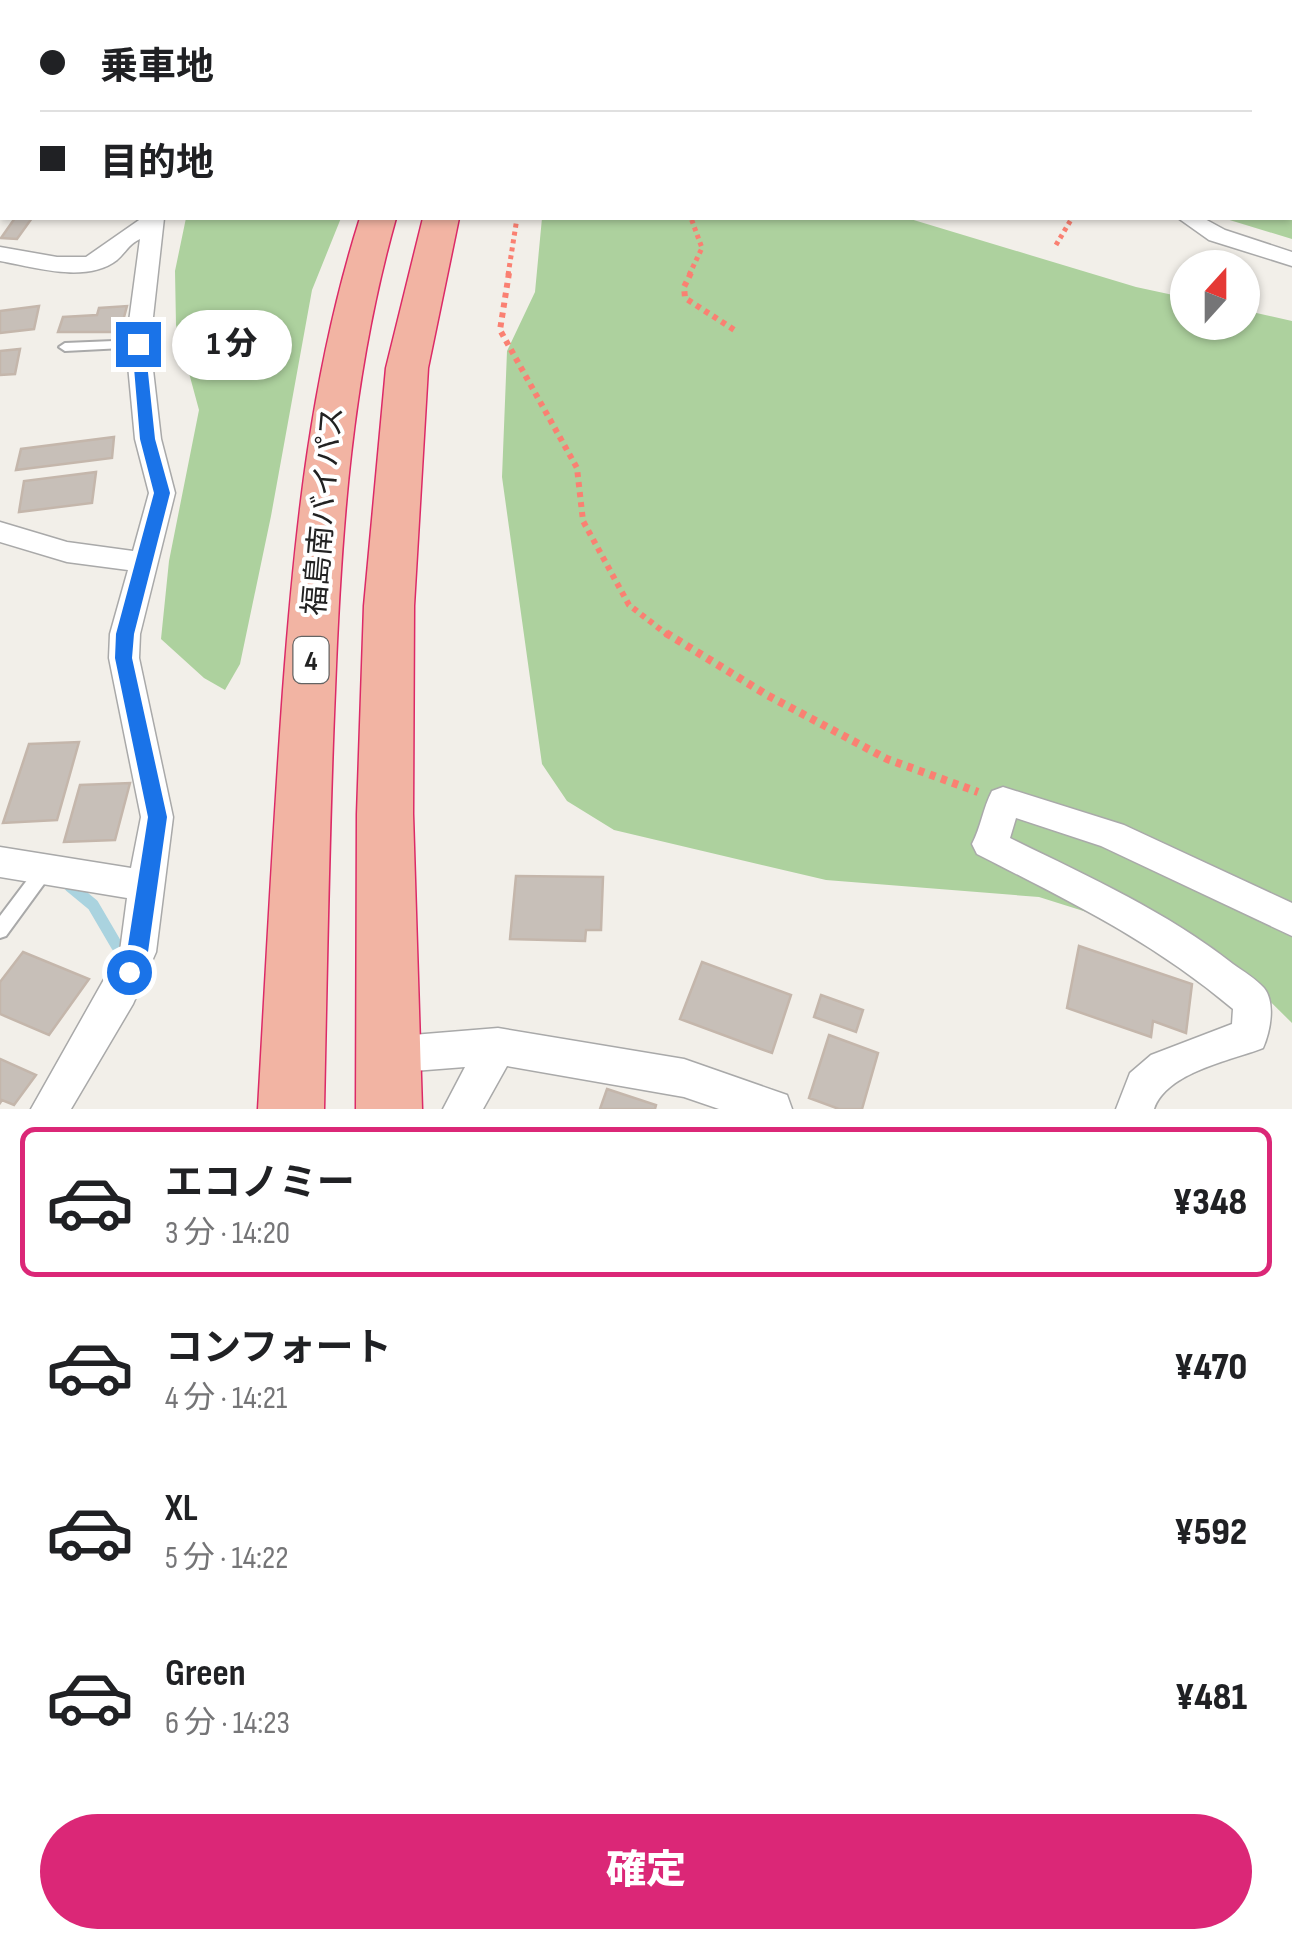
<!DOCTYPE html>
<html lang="ja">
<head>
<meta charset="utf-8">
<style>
	:root { --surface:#fff; --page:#f2f2f2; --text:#202124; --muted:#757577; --line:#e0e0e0; --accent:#db2777 }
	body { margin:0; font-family:"Sofia Sans Condensed","Noto Sans JP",sans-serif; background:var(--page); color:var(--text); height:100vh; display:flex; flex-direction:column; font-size:38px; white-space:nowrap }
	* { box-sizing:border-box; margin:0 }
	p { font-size:32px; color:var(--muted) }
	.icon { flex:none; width:55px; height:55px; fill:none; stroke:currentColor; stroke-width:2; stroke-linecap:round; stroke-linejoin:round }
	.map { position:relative; height:1109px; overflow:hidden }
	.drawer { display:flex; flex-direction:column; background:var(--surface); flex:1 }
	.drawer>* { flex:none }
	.banner { position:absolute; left:0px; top:0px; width:1292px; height:220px; box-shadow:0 2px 8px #0004; display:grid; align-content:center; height:220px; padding:0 40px; background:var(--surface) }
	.needle { width:65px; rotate:21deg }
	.buttons { position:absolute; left:1170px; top:250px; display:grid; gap:20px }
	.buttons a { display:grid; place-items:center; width:90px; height:90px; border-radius:50%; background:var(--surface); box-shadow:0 2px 8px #0004; font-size:50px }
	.end { position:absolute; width:45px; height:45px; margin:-22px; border:12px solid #1a73e8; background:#fff; box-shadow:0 0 0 5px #fff }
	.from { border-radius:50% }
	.bubble { position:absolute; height:70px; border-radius:35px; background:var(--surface); box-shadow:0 2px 8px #0004; font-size:32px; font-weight:800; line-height:70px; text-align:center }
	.banner b { display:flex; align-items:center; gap:35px; height:95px; font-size:38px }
	.banner b+b { border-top:2px solid var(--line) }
	.banner i { width:25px; height:25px; background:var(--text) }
	ul { padding:18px 0 0; list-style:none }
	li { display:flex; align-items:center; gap:30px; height:150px; margin:0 20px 15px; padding:0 20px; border:5px solid transparent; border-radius:15px }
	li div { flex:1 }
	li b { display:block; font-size:38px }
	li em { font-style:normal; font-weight:800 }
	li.selected { border-color:var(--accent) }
	li>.icon { width:90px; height:90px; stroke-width:1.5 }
	.action { display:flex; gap:20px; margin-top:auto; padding:20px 40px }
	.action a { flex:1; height:115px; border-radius:60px; background:var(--accent); color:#fff; font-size:40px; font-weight:800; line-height:115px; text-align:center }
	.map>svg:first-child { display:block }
	.forest { fill:#add19e }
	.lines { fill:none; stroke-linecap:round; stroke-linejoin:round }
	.stream { stroke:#aad3df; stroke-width:12 }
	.building { fill:#c7bfb8; stroke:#c4b6ab; stroke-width:2.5 }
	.service-casing { stroke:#a9a9a9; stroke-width:4 }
	.minor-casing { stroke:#a9a9a9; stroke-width:3 }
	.trunk-casing { stroke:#dc2a67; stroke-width:3 }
	.path-far2 { stroke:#fa8072; stroke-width:5; stroke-dasharray:4 4; stroke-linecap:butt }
	.path-far1 { stroke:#fa8072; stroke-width:6; stroke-dasharray:5 5; stroke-linecap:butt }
	.path { stroke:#fa8072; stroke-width:8; stroke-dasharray:6 6; stroke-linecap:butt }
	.service { fill:#fff; fill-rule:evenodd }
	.minor { fill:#fff; fill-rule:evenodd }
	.trunk { fill:#f2b4a3; fill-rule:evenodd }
	.route { fill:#1a73e8 }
	.labels { text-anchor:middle; stroke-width:8; stroke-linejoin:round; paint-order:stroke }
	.shield { fill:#fff; stroke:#646464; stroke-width:2.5 }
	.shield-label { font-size:28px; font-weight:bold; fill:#222 }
	.street-label { font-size:30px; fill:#222; stroke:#fff }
</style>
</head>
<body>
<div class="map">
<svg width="1292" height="1109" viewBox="0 0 1292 1109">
	<rect width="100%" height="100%" fill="#f2efe9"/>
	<path class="forest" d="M1208,0h84v239l-69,-21h67v-216h-84z
		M186,218h155l-29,72 -41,226 -31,148 -15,26 -21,-12 -43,-39 8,-78 30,-151 -23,-85 -1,-54z
		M542,218h365l229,69 51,11 1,24h54l1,-12 49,11v702l-69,-68 -184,-58 -213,-17 -212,-50 -47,-29 -25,-37 -40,-287 5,-126 28,-59z"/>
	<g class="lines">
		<path class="stream" d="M70,886l23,19 24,41"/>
	</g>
	<path class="building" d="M15,218h17l-15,21 -16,-1z
		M39,306l-5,23 -34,4v-22z
		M127,306l-7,26h-62l5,-15 34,-2 2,-7z
		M20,349l-5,25 -15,1v-24z
		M114,437l-2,21 -96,12 5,-21z
		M96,472l-4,31 -73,9 5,-31z
		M79,742l-22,78 -54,3 26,-79z
		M130,783l-15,57 -51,2 16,-57z
		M516,876l87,1 -2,53h-15l-1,11 -75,-2z
		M1079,946l113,38 -6,49 -33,-12 -2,16 -84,-29z
		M23,952l66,27 -40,56 -49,-21v-32z
		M702,962l89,33 -19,58 -92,-34z
		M821,995l42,15 -7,22 -42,-15z
		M829,1035l49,18 -16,56h-23l-30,-11z
		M0,1059l36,16 -22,30 -12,-5 -2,3z
		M607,1089l49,16 -1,4h-55z"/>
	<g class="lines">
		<defs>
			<path id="service" d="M895,0h34l2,2h-32z
				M138,340l6,4 -2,3 -77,4 -6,-4 6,-4z
				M46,861l6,2 2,5 -2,5 -46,63 -6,2v-22l40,-53z"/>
			<path id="minor" d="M1123,0h63l1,2h-65z
				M142,218h22l-14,126 11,95 14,54 -35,141 -1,24 34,159 -17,135 -23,52 -62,105h-40l89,-158 7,-53 -127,-21v-30l131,21 10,-51 -32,-159 1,-24 18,-64 -61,-8 -67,-20v-20l67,20 66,9 16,-58 -14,-54 -9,-95 14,-105c-11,5 -14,13 -23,21 -31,24 -83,7 -117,1v-14l57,10h29z
				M1178,218h25l22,12 67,22v14l-83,-26z
				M1003,787l121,38 168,78v33l-191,-90 -85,-28 -6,20c77,38 156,73 223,126 10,7 23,15 31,24 12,15 6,44 -1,60 -33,13 -96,24 -109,61h-38l14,-36 21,-18 81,-31 1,-15c-81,-68 -162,-107 -256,-155l-5,-10c9,-17 11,-36 20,-53z
				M498,1028l186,31 103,36 5,14h-73l-35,-12 -177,-31 -24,43h-40l22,-42 -77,6 -13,-5 -6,-13 6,-13 13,-5z"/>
			<path id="trunk" d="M360,218h36c-44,156 -55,312 -61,473 -6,139 -8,279 -11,418h-66c8,-140 15,-279 25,-419 12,-161 28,-317 77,-472z
				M423,218h36l-31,150 -14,238 -1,208 9,295h-66l1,-295 7,-208 22,-238z"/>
		</defs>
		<use href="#service" class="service-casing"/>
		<use href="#minor" class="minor-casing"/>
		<use href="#trunk" class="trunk-casing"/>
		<path class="path-far2" d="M1056,245l16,-27
			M508,275l9,-57
			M689,275l13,-27 -11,-30"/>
		<path class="path-far1" d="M509,273l-9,57 77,138 6,53 46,84 40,31
			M691,273l-7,14 1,11 51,33"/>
		<path class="path" d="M666,633l101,62 120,64 91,33"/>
		<use href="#service" class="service"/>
		<use href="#minor" class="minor"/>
		<use href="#trunk" class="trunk"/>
	</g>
	<path class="route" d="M138,339l7,5 10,95 15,54 -36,141 -2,24 35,159 -19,135 -12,27 -7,3 -11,-10 9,-20 21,-135 -33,-159 1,-24 38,-141 -14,-54 -8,-95z"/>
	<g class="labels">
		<rect class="shield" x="293.5" y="637" width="35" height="46" rx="8"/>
		<g class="shield-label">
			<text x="311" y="670">4</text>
		</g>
		<g class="street-label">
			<text transform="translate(323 511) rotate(-85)" y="10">福島南バイパス</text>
		</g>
	</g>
</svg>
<div class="buttons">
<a><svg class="needle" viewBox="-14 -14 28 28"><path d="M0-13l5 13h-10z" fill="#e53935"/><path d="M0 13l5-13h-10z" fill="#757577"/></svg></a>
</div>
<i class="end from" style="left:129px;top:972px"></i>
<i class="end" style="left:138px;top:344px"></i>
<div class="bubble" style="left:172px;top:310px;width:120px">1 分</div>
<div class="banner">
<b><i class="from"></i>乗車地</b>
<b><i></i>目的地</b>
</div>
</div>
<section class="drawer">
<ul>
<li class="selected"><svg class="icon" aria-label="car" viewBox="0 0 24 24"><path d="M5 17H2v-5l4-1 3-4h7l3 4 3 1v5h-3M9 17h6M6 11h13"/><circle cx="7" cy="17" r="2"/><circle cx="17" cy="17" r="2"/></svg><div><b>エコノミー</b><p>3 分 · 14:20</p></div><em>¥348</em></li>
<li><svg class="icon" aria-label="car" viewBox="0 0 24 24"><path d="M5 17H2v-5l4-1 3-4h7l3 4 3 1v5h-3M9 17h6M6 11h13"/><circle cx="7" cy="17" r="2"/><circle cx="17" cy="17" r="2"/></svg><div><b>コンフォート</b><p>4 分 · 14:21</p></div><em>¥470</em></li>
<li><svg class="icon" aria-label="car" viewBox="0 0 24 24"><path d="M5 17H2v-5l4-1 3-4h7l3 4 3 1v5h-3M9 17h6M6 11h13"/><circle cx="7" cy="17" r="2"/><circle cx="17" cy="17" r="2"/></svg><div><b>XL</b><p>5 分 · 14:22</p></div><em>¥592</em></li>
<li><svg class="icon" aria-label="car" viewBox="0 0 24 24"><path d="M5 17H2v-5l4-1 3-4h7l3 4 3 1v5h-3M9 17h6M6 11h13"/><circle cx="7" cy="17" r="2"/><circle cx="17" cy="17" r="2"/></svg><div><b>Green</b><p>6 分 · 14:23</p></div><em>¥481</em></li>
</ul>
<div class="action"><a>確定</a></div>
</section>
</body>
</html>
